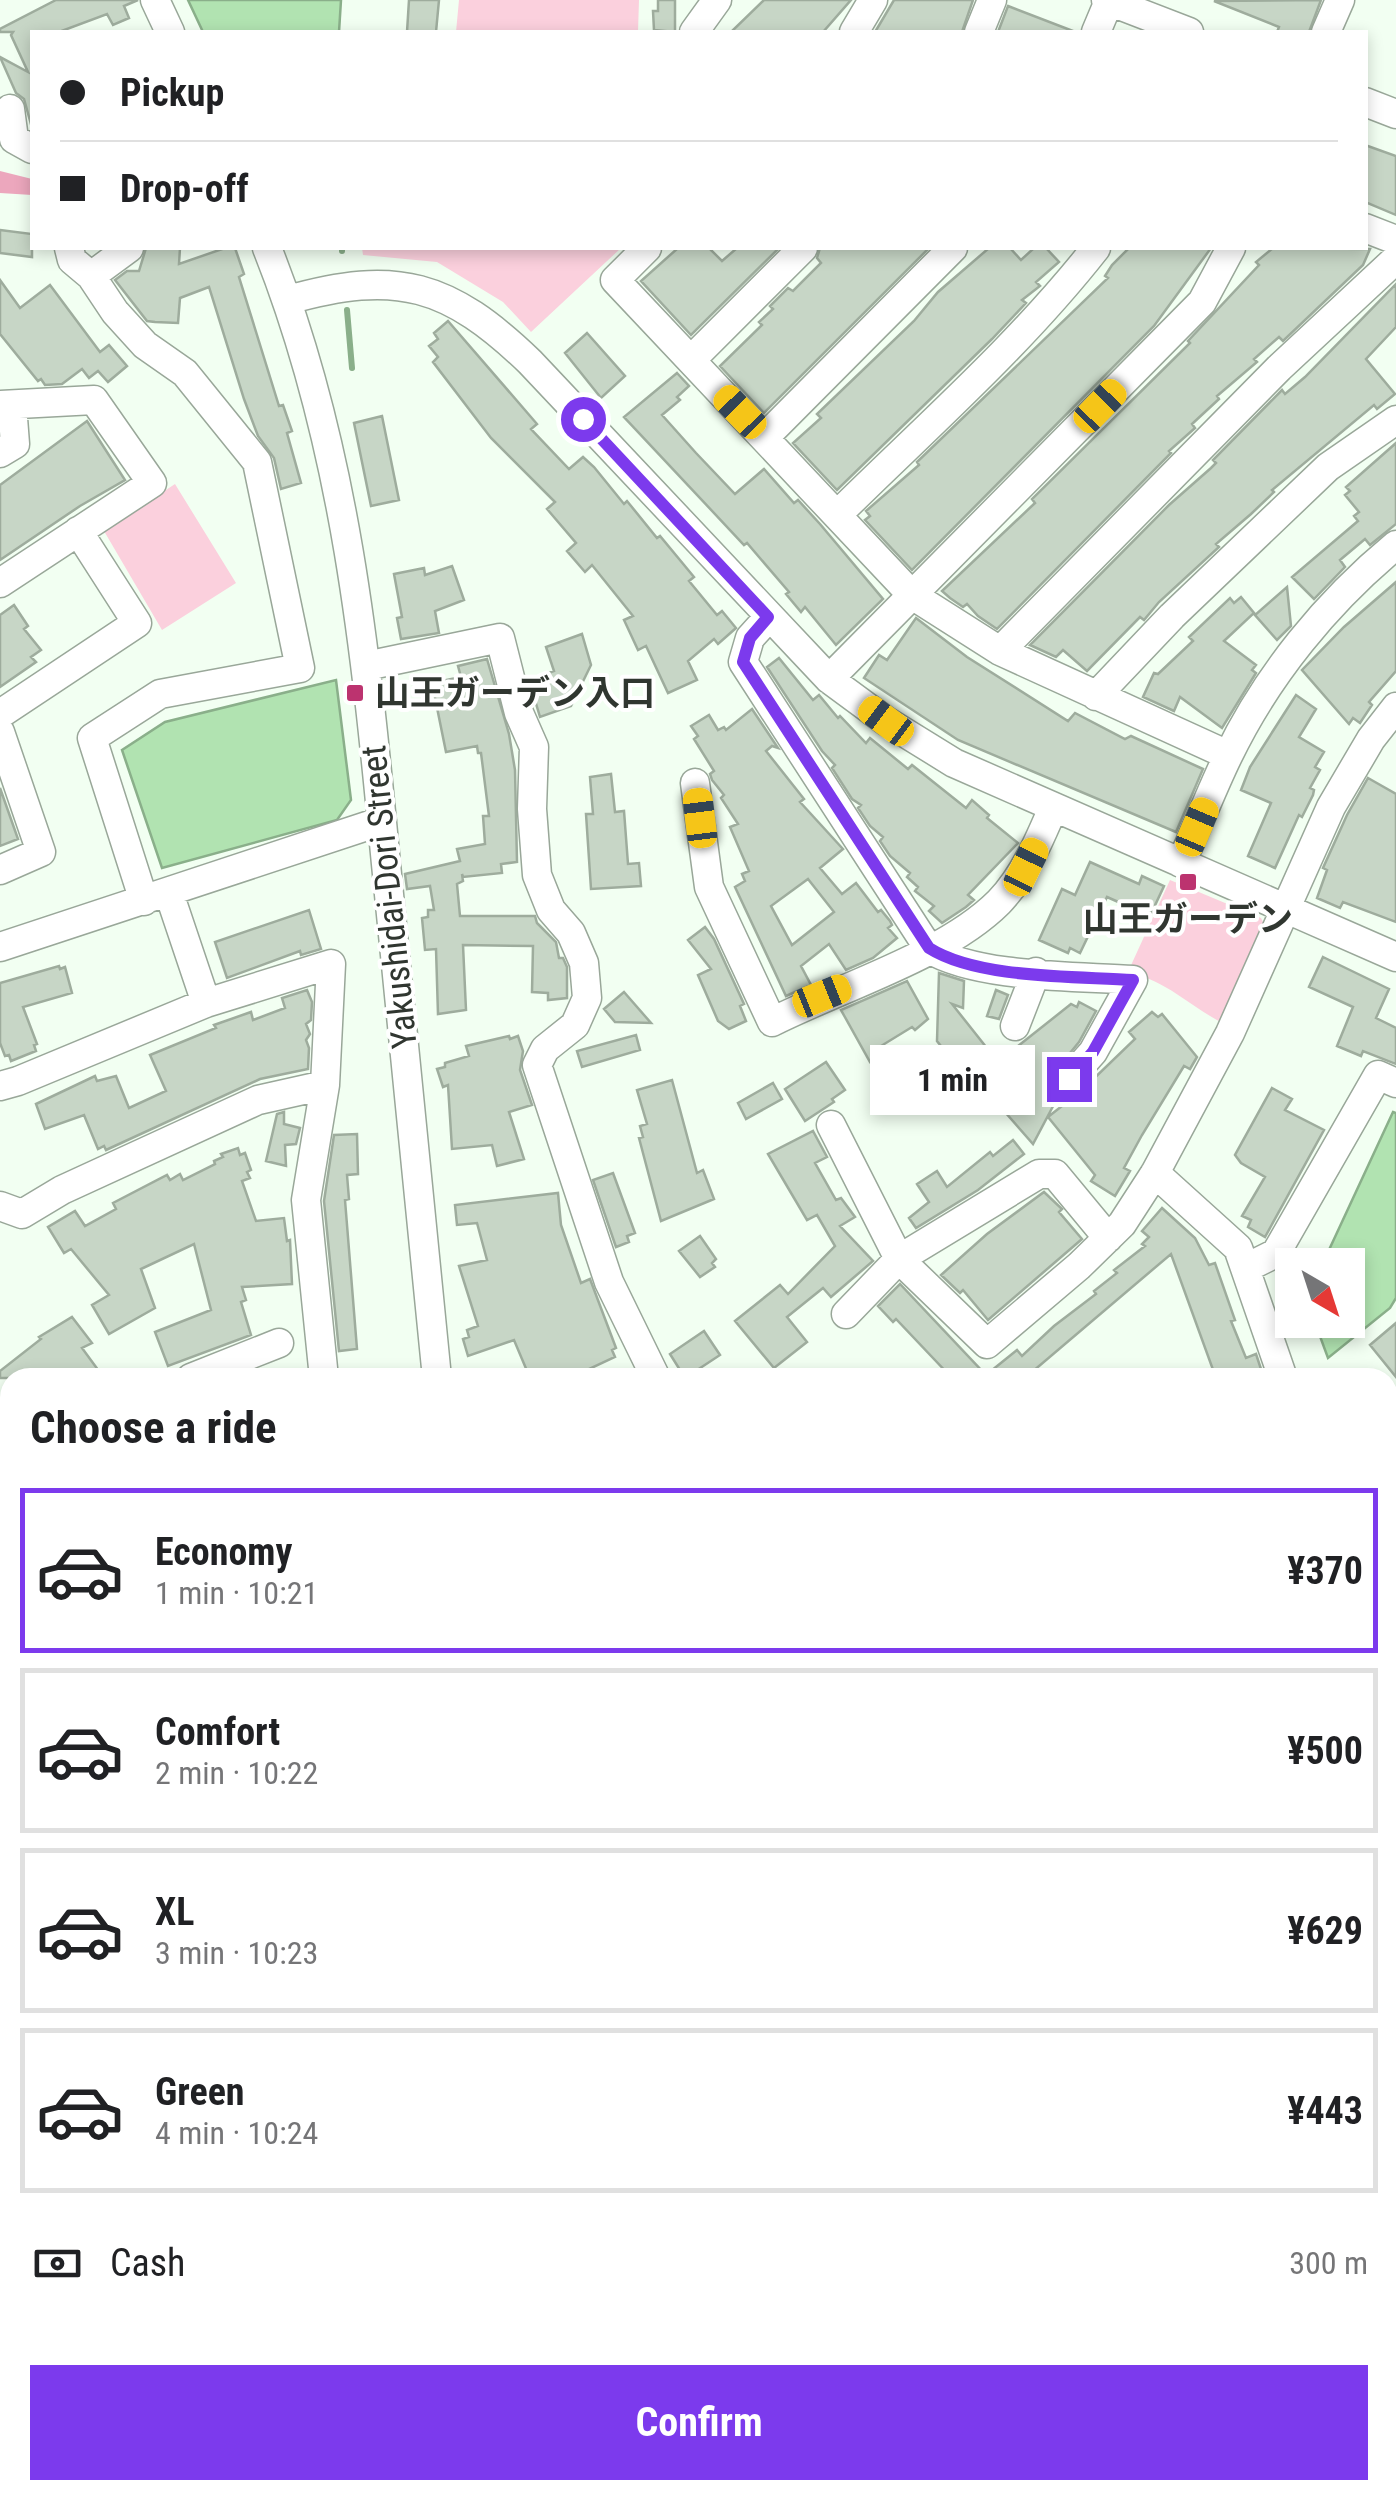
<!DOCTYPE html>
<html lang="en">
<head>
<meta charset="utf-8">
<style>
	:root { --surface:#fff; --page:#f6f6f6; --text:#202124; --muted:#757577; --line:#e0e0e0; --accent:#7c3aed }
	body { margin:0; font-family:"Roboto Condensed","Noto Sans JP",sans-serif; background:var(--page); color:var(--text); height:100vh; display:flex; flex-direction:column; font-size:38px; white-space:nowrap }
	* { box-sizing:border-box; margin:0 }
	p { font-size:32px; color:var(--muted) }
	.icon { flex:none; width:55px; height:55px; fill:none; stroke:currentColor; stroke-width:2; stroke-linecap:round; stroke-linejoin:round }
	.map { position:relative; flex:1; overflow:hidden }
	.drawer { position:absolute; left:0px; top:1368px; width:1398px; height:1132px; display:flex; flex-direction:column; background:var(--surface); border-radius:30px 30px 0 0; box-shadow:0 5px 15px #0003 }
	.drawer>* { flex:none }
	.banner { position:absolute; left:30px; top:30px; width:1338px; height:220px; border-radius:0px; box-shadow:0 5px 15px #0003; display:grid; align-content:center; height:220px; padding:0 30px; background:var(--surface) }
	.needle { width:65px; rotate:141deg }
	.fabs { position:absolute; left:1275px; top:1248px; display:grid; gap:20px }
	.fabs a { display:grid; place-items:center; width:90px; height:90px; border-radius:0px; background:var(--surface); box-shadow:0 5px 15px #0003; font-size:50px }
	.end { position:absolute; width:45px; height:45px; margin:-22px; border:12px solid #7c3aed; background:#fff; box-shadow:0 0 0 5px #fff }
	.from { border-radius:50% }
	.bubble { position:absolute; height:70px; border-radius:0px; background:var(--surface); box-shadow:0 5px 15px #0003; font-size:32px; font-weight:700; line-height:70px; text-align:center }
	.car { position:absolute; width:30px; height:60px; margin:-30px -15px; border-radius:12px; box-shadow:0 0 8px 2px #0007; background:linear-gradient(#f5c518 24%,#345 0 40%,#f5c518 0 76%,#345 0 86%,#f5c518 0) }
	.banner b { display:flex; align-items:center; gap:35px; height:95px; font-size:38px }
	.banner b+b { border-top:2px solid var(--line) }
	.banner i { width:25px; height:25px; background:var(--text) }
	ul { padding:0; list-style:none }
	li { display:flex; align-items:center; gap:30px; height:165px; margin:0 20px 15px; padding:0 10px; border:5px solid var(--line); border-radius:0px }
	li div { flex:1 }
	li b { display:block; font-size:38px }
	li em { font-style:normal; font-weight:700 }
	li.selected { border-color:var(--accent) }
	li>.icon { width:90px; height:90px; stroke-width:1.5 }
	h2 { padding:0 30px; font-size:45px; line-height:120px }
	.pay { display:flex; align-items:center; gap:25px; height:110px; padding:0 30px; font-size:38px }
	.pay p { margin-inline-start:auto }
	.cta { display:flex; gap:20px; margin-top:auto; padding:20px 30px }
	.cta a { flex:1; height:115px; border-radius:0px; background:var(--accent); color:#fff; font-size:40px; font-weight:700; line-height:115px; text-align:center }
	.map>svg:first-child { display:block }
	.green { fill:#fbd0dd }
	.forest { fill:#eca7bd }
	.water { fill:#b1e3b1; stroke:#8aaf8a; stroke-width:2.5 }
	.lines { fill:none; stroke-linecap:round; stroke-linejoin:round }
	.stream { stroke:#8aaf8a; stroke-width:6 }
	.building { fill:#c7d6c6; stroke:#9eac9d; stroke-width:2.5; fill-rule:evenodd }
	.minor-casing { stroke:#99a799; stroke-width:31 }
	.major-casing { stroke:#dedfde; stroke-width:36 }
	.minor { stroke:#fff; stroke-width:28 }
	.major { stroke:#e9a6bf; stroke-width:32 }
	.route { stroke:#7c3aed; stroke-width:12 }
	.poi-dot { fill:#bc336f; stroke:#fff; stroke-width:4 }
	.labels { text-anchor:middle; stroke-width:8; stroke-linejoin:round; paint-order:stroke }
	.poi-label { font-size:35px; font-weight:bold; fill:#303630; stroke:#fff; text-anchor:start }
	.street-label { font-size:35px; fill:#303630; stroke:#fff }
</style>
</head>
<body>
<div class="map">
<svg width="1396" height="2499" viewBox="0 0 1396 2499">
	<rect width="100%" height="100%" fill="#f2fff2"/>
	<path class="green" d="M459,0h180l-1,32h-182z
		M362,248h259l-90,84 -28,-30 -66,-40 -74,-7z
		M175,484l61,99 -74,47 -58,-99z
		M1170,880l91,38 5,10 -43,95c-32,-15 -61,-47 -96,-49z"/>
	<path class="forest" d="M0,171l32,8v16l-32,-2z"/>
	<path class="water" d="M188,0h153l-2,32h-136z
		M336,680l15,120 -14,20 -175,48 -40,-118 43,-28z
		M1393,1112l3,1v185l-6,10 -62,50 -14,-38h34v-55h-26z"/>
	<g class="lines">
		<path class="stream" d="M342,248v3
			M347,310l5,58
			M239,2490l6,9
			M976,2499l3,-9"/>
	</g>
	<path class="building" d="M56,0h82l-14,6 5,12 -16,7 -6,-11 -48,18h-27v96l-8,-29 -8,-6 -16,-36 28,15 -17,-37 2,-3h-13v-3z
		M409,0h30l-3,32h-29z
		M658,0h17v32l-21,-2 -1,-19h5z
		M764,0h87l-28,32h-92z
		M894,0h79l-11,32h-87z
		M1321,0l-12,32h-32l2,-5 -65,-26z
		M1008,6l65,25 -1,1h-74z
		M1365,145l31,11v59l-31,-13z
		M0,230l32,4v23l-32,-4z
		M146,248h34l-1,16 46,-16h10l9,26 -5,3 40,129 4,-1 9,26 -5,2 14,50 -20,6 -7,-31 -16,-22 -14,-37 -35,-112 -29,11 -2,25 -23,-1 -8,-1 -32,-41 12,-9h12z
		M678,248h31l13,13 15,-13h42l-88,87 -50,-54z
		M820,248h109l-165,165 -44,-47 42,-41 -3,-3 14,-13 -3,-3 18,-18 5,3 28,-28 -4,-5z
		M989,248h21l11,12 13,-12h12l13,14 -23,20 4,4 -18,14 4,3 -34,36 -155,151 -44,-47 28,-25 -4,-4 97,-93 24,-29z
		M1129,248h82l-57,78 -242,244 -47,-50 5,-4 -4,-5 53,-46 -2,-3 191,-184 -3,-2 7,-11z
		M1273,248l97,1 -7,16 -80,76 -4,-4 -25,22 3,3 -40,34 2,3 -27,25 3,4 -26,23 2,2 -174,176 -19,-13 -11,-12 -4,3 -13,-9 -8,-7 93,-88 -3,-4 158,-156 -2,-2 71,-76 -3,-3z
		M0,280l20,28 30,-23 50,67 9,-7 18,21 -19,16 -10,-11 -9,7 -7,-9 -20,15 -17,1 -4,-6 -3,2 -38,-47z
		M1396,284v43l-30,32 29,35 -18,15 -3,-4 -102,85 2,2 -23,22 -35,30 3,3 -60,55 -15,18 -4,-3 -53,54 -24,-21 -7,7 -26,-12 139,-140 42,-37 5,-5 -3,-3 69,-70 3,4 20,-17z
		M448,321l89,103 -6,5 38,40 14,-12 11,10 30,37 3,-3 30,37 3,-2 34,41 -5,4 28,34 5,-4 14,17 -18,16 -4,-5 -26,22 9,19 -29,13 -22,-47 -8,4 -14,-30 9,-4 -41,-51 -7,7 -18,-21 9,-8 -29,-34 8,-7 -64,-64 -58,-76 5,-5 -9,-11 9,-7 -4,-6z
		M587,333l38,43 -24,22 -36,-45z
		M677,373l12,13 -12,11 3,3 -18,15 34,38 39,41 29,-25 30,34 4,-3 22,24 63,75 -47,46 -31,-38 -4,5 -15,-18 3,-2 -42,-49 -3,2 -120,-128z
		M382,416l17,84 -28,6 -17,-83z
		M87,421l38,59 -45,26 -80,54v-75z
		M1396,443v81l-26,21 -5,-6 -25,21 5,7 -31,32 -22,-22 66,-56 -4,-5 5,-4 -14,-17 5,-4 -4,-4z
		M452,566l12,34 -29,11 4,22 -38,6 -4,-21 5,-1 -8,-43 30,-6 1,7z
		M1396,582v89l-27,31 3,3 -12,18 -7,-5 -4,6 -47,-54 42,-43z
		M1287,587l4,39 -14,14 -22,-25z
		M1241,597l13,16 -30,28 32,24 -4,5 4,3 -34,55 -42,-31 -6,14 -31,-14 11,-24 4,1 35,-33 -4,-4 41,-39 4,5z
		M14,605l14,21 -4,3 17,21 -10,7 5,5 -36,25v-72z
		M916,618l51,39 101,64 7,-8 50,26 6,-3 72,33 -27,63 -218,-92 -94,-62 15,-23 8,5z
		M582,634l9,31 -20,41 -31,11 -11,-37 25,-9 -8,-24z
		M779,658l34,42 6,-5 19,23 2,-2 26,27 4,-5 38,31 4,-4 54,43 6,-8 17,15 -2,3 31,25 -50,52 6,5 -8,7 -24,16 -13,-12 5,-5 -19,-15 3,-4 -11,-10 3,-4 -20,-17 -10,-15 3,-4 -13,-11 -12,-18 3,-3 -9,-6 -20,-31 3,-3 -13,-14 -55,-84z
		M487,659l22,75 6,36 2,92 -16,2 1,9 -39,4 -1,-3 1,7 -6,3 3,32h75l2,7 19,19 3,16h4l4,9v31l-19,2v-7l-16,-1 1,-46 -70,-1 3,65 -28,4 -2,-65 -11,1 -3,-32 6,-1v-7h6l-4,-24 -23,3 -2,-15 55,-13 -3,-12 28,-5 -2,-28h6l-8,-63h-3l-1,-7 -31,6 -14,-69 29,-6 -3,-11z
		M1296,695l20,14 -17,28 25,15 -9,15 5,3 -10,18 4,2 -1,5 -11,22 -3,-2 -24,53 -27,-12 23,-53 -30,-13 9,-23z
		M752,709l26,39 -6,-2 -6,5 38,48 -4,3 43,47 -23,19 22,26 14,-11 22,29 3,-2 9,11 2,4 -4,3 9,10 -24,20 -27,12 -17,-26 -28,22 10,19 -25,11 -51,-109 10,-6 -3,-7 7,-3 -19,-44 8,-3 -17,-26 3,-3 -12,-15 -2,-6 4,-3 -20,-32 4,-3 -7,-10 18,-11 9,15 6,-3 2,3zM808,879l26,33 -42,33 -21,-39z
		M611,774l4,38 9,-1 4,53 11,-1 2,23 -50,3 -5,-75h7l-3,-37z
		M1368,778l28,16v128l-53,-20 -3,6 -23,-10 10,-28 -4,-2 24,-53z
		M0,788l18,51 -18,7z
		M1090,862l49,22 3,-8 22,10 -14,30 -43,-19 -27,56 -10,-5 -2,5 -29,-13 23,-51 13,6z
		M309,910l12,39 -20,6 -1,-4 -73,27 -12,-36z
		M705,927l9,12 30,65 -4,2 6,15 -17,8 -11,-8 -20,-46 13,-6 -23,-29z
		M1323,957l66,32 -13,29 20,10v36l-33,-13 -2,5 -24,-10 16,-39 -44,-20z
		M59,966l1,3 5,-2 7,26 -49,14 14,37 -3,1 2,6 -25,10 -2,-6 -4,1 -5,-13v-60z
		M939,973l25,8 -1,27 -11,-4 46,58 73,-58 6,3 2,-5 17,9 -17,31 -27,33 1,10 7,8 -27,51 -57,-65 -22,-21 -2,2 -15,-19z
		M907,981l21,38 -13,11 -3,-3 -31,19 5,7 -16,9 -29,-52z
		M307,990l5,12 -1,18 -5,4 4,10 -4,6 3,8 -1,21 -48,10 -154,71 -2,-4 -6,3 -14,-34 -39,14 -9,-25 59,-28 2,5 19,-5 13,32 37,-17 -16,-36 66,-27 -2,-3 37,-13 2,8 32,-12 -3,-10z
		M996,990l12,5 -9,24 -12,-3z
		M624,992l27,31 -36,-1 -11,-13z
		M1152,1012l6,5 4,-3 35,43 -7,12 -6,-3 -42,69 -18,33 6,3 -15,25 -24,-15 4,-6 -47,-58 33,-26 54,-52 -6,-7z
		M636,1035l4,15 -58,17 -5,-16z
		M509,1036l1,3 8,-3 5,15 -3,19 12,35 -23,7 15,47 -27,7 -5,-21 -40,4 -4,-64 -5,2 -6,-18 8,-2v-4l24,-7 -3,-10z
		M826,1062l19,28 -13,9 2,3 -29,19 -20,-32z
		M672,1080l25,93 6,-3 11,29 -53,22 -22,-83 4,-1 -3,-11 7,-2 -10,-34z
		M773,1083l9,16 -36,20 -8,-16z
		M1272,1088l20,11 -7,11 39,20 -59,107 -17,-10 3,-7 -9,-4 23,-39 -24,-14 -6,-8z
		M284,1112v12l16,4 -4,16 -11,1 1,21 -20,-5 11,-47z
		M813,1131l14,26 -12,6 21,37 5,-2 14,19 -15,9 33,35 -42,36 -8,-9 -36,29 20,25 -33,26 -39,-47 45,-36 8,9 47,-48 -18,-31 -10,5 -39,-66z
		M357,1134l1,40 -11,1 2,24 -4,1 12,149 -18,2 -15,-150 10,-66z
		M1013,1140l11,14 -46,36 -62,38 -7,-10 20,-16 -12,-18 20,-13 10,16 43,-35 3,4z
		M238,1148l2,7 5,-2 6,17 -4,2 3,6 -8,3 14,40 28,-3 3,23 3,-1 2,44 -50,3 4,13 -5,2 10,33 -83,31 -13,-34 56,-22 -17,-66 -53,25 14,39 -46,26 -17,-29 17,-10 -38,-46 -7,4 -16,-26 27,-16 10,15 31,-17 -3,-6 54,-28 3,5 10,-6 3,6 32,-16 -1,-3 9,-4 -2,-3z
		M613,1173l22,60 -8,3 2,6 -13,5 -23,-67z
		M1044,1192l18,17 -3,3 23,27 -94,81 -25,-30 -3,3 -19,-18 46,-41z
		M558,1193l3,32 20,58 9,-4 26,69 -4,2 3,7 -45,21h-40l-16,-38 -46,16 -5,-17 6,-2 -2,-7 11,-4 -19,-60 28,-6 -10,-37 -20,2 -2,-20z
		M1162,1208l33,30 14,27 6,-2 20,57 -4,1 15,37 10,-4 8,24h-48l-45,-124 -146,124h-73l-56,-59 -3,3 -15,-16 22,-22 86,91 31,-25 5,6 32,-30 42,-32 -2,-3 23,-18 -3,-3 31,-24 -3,-2 7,-7 -7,-6z
		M700,1236l16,23 -4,4 3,4 -15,10 -21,-26z
		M72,1317l20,26 -10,5 22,30h-104v-7l41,-32 -2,-2z
		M1396,1323v54l-26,-32z
		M704,1331l16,24 -35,23 -15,-24z"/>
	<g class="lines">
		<defs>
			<path id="minor" d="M155,0l15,32
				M1106,0l83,32
				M694,32l23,-32
				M854,32l19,-32
				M979,32l13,-32
				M1096,32l13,-31
				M1326,32l14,-32
				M1365,102l31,12
				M10,109l4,30 18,10
				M1365,228l31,12
				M69,248l3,12 19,16 24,36 30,33 40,28 72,89 43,206 -140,26 -68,44 52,163
				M267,248c79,198 99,405 119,616 17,171 33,342 51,514
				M647,248l-32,32 297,315 88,56 228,104
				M91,276l38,-28
				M288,300c109,-31 161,-16 242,62l299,317 57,42 68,42 442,194
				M691,360l112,-112
				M0,405l94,-5 58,83 -152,100
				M764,438l189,-190
				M0,453l15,-9 -3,-39
				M837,515c88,-87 183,-170 259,-267
				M769,617l-19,21 -7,24 186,287c49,29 146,27 204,31l-40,72 -24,27
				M1000,651l279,-283 117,-109
				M366,666l134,-28 19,75 15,34 -2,62 5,66 14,35 20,23 13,30 3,35 -12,27 -30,24 -8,16 72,217 47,96
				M829,679l373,-377 29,-54
				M1096,696l76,-80 156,-149 68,-47
				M0,714l137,-91 -59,-92
				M0,732l41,120 -41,18
				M695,783l14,104 63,135c69,-35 173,-66 227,-120 25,-26 40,-61 54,-94
				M1181,863c16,-35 30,-72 47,-107 39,-81 99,-154 168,-211
				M169,893l37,110
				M0,947l382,-126
				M1015,1026l21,-54
				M0,1086l18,-5 188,-78 125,-39 -6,121 -19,115 18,178
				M831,1125l68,134 88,85 92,-78 43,-42 33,-51 75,-140 101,-226 40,-68 25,-32
				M1155,1173l83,75 45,130
				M0,1206l22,8 40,-24 196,-90 67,-15
				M1246,1268l30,-15 102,-178 18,8
				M846,1314l53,-55 140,-85h16l53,64
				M191,1378l88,-35
				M0,1565l10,-5
				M6,1987l4,-25
				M1388,2221l8,-8
				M0,2274l10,-4
				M1388,2321l8,10
				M0,2407l10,16
				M51,2490l6,9
				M422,2490l5,9
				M1053,2499l11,-9"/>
			<path id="major" d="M1388,1858l8,-7
				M718,2490l7,9
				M639,2499l11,-9"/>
		</defs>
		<use href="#minor" class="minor-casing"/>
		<use href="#major" class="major-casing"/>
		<use href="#minor" class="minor"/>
		<use href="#major" class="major"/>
	</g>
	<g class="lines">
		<path class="route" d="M583,419l185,198 -18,21 -7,24 186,286c49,31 146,28 204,32l-40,72 -24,27"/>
	</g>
	<g class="poi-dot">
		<rect x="345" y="683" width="20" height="20" rx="5"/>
		<rect x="1178" y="872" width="20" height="20" rx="5"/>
	</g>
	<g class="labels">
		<g class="poi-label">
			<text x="375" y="705">山王ガーデン入口</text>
			<text x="1188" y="931" text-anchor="middle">山王ガーデン</text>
		</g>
		<g class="street-label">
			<text transform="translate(389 897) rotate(-96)" y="12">Yakushidai-Dori Street</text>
		</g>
	</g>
</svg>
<div class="fabs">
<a><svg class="needle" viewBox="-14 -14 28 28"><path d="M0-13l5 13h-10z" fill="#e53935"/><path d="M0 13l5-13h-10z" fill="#757577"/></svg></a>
</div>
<i class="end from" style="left:583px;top:419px"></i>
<i class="end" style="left:1069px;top:1079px"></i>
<div class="bubble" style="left:870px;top:1045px;width:165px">1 min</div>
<i class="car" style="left:1100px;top:406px;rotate:44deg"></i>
<i class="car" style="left:740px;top:412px;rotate:316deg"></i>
<i class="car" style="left:886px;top:721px;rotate:307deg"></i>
<i class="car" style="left:700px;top:818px;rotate:353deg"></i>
<i class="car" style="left:1197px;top:827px;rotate:23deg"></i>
<i class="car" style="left:1026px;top:867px;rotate:26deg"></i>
<i class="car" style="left:822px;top:996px;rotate:68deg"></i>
<div class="banner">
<b><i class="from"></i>Pickup</b>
<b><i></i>Drop-off</b>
</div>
<section class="drawer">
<h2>Choose a ride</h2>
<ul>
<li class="selected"><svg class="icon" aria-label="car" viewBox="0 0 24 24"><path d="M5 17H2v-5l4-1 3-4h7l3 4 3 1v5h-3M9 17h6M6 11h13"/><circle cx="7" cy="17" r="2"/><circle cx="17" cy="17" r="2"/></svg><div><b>Economy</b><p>1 min · 10:21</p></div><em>¥370</em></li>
<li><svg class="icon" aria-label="car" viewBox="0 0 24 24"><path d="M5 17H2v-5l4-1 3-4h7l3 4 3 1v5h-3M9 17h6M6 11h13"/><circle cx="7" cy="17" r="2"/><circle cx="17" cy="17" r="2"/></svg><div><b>Comfort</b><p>2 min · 10:22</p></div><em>¥500</em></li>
<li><svg class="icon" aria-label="car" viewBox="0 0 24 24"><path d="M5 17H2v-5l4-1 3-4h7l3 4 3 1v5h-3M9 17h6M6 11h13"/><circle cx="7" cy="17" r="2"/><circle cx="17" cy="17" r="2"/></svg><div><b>XL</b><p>3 min · 10:23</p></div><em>¥629</em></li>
<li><svg class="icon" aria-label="car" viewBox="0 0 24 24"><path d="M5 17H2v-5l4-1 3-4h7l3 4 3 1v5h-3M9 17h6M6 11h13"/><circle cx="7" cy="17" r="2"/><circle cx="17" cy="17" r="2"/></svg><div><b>Green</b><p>4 min · 10:24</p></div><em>¥443</em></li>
</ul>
<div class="pay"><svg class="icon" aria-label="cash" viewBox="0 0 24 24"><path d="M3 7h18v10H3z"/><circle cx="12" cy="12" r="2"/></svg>Cash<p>300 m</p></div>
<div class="cta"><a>Confirm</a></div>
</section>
</div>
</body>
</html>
